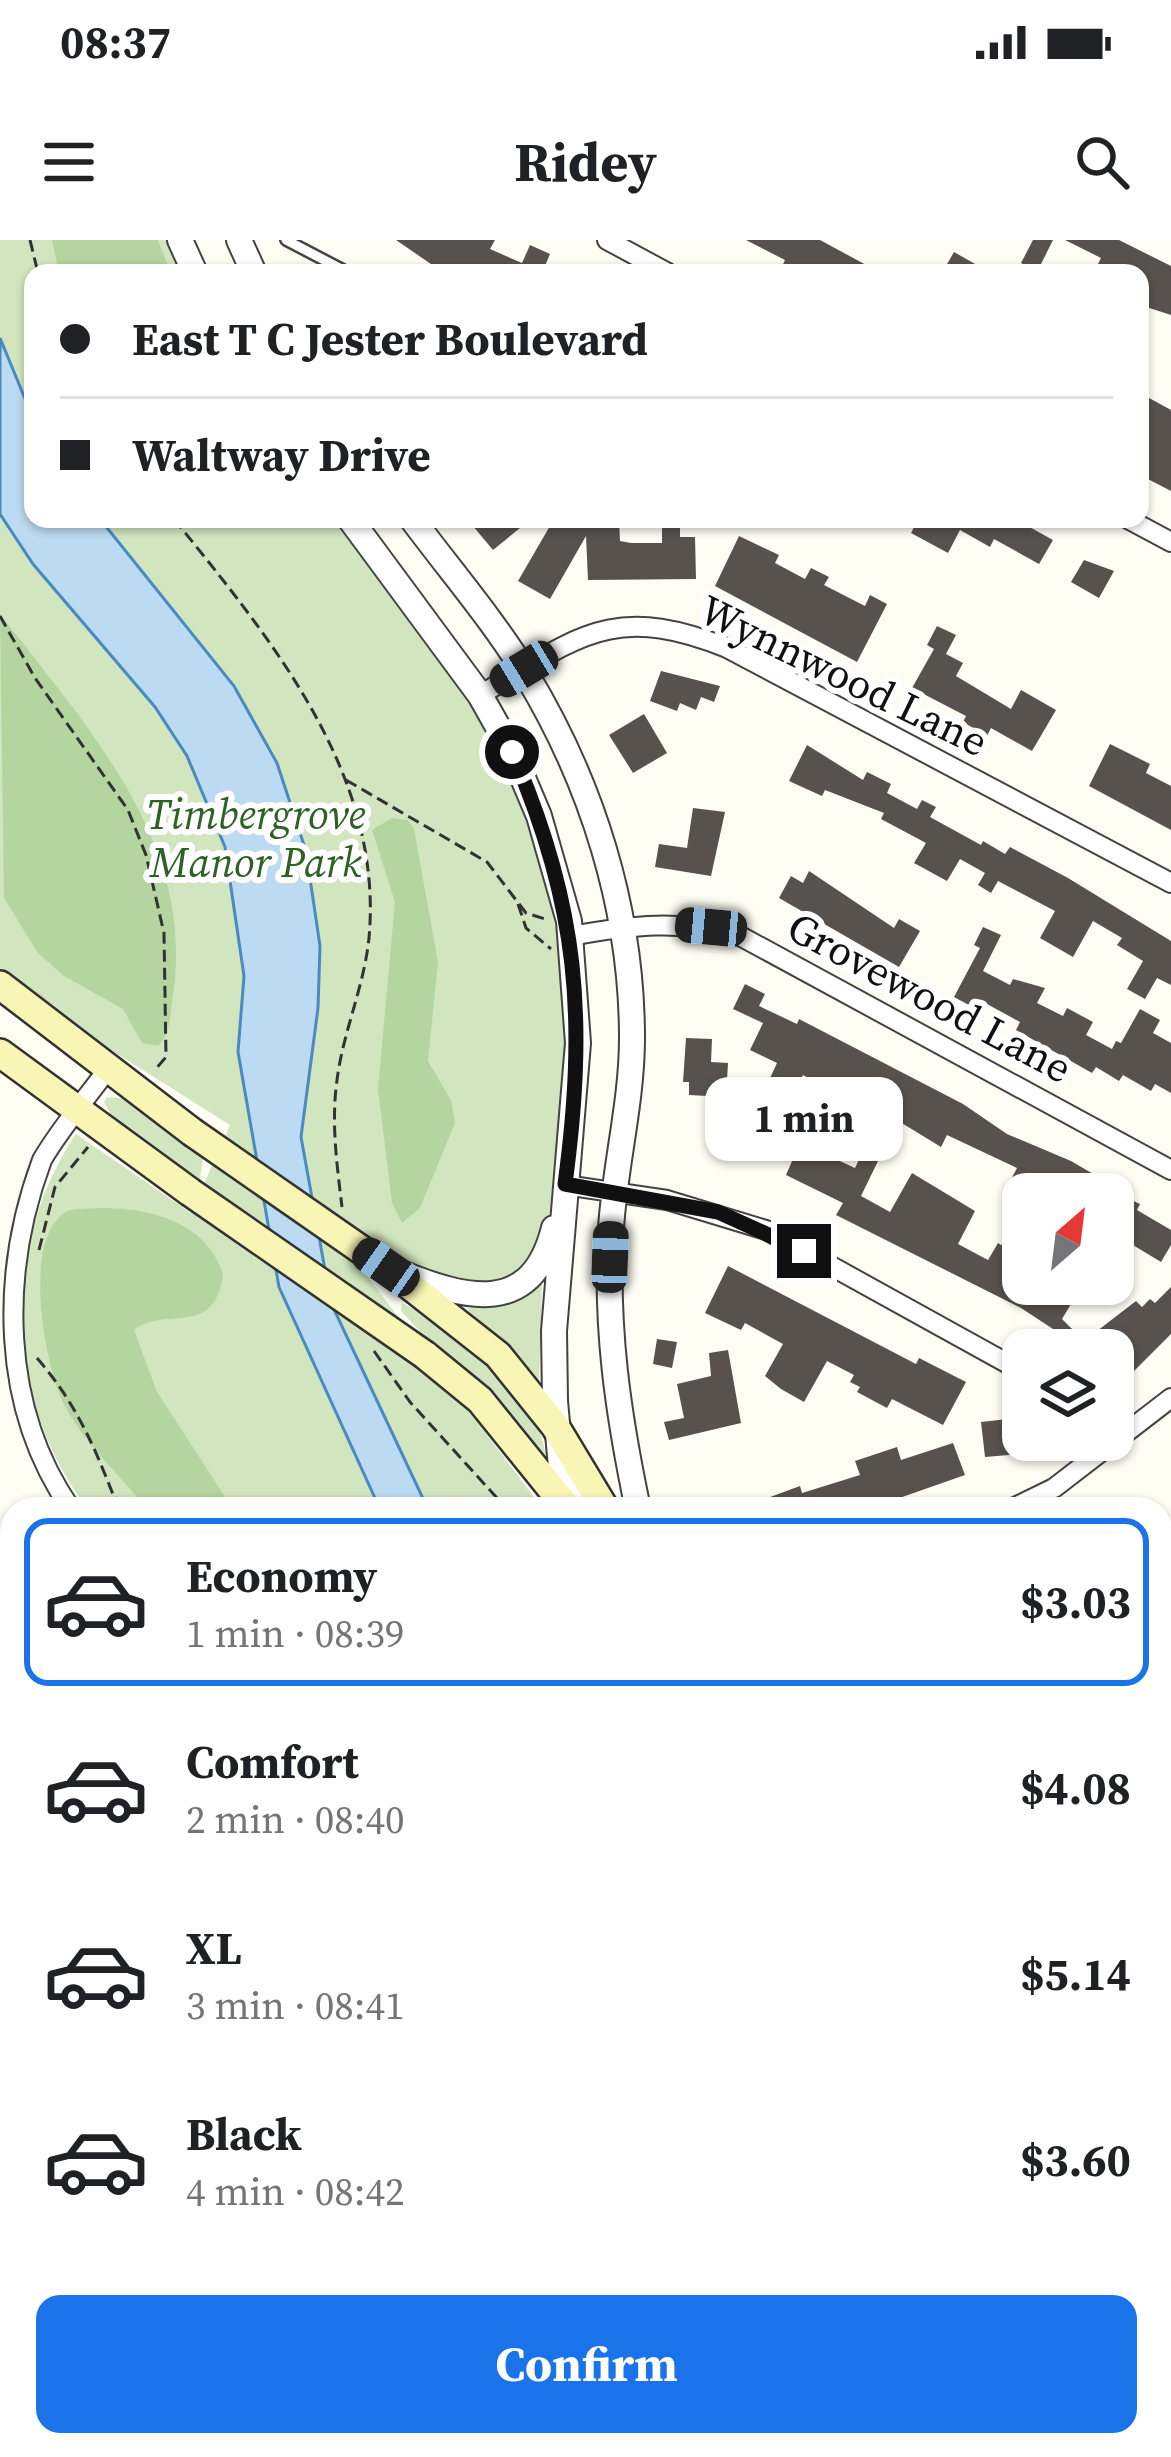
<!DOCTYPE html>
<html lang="en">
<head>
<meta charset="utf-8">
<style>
	:root { --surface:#fff; --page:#f6f6f6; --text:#202124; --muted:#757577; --line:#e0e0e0; --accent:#1a73e8 }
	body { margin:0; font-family:"Source Serif 4",serif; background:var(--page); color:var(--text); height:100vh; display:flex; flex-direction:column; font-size:45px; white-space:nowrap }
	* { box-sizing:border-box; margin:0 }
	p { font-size:39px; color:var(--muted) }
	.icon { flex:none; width:66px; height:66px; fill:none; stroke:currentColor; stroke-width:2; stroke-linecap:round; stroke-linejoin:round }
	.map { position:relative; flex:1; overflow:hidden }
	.side { position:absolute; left:0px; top:1257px; width:1173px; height:960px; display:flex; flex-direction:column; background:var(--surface); border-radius:36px 36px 0 0; box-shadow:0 3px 9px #0004 }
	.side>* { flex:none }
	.guide { position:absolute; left:24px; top:24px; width:1125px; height:264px; border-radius:24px; box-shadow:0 3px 9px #0004; display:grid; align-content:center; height:264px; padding:0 36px; background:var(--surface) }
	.needle { width:78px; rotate:28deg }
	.tools { position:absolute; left:1002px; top:933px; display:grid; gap:24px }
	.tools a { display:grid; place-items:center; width:132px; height:132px; border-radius:24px; background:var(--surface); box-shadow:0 3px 9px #0004; font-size:60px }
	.end { position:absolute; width:54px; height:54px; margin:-27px; border:15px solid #101010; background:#fff; box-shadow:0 0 0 6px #fff }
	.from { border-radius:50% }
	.bubble { position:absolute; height:84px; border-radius:24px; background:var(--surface); box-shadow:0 3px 9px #0004; font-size:39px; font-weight:700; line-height:84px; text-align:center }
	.car { position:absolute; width:36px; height:72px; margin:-36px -18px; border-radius:15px; box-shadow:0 0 9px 3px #0007; background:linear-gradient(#222 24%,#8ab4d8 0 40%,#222 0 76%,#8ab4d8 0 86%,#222 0) }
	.guide b { display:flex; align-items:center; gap:42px; height:114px; font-size:45px }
	.guide b+b { border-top:3px solid var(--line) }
	.guide i { width:30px; height:30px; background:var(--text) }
	ul { padding:21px 0 0; list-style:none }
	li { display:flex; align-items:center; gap:36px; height:168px; margin:0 24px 18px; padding:0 12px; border:6px solid transparent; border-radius:24px }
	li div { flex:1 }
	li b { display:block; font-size:45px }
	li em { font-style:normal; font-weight:700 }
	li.on { border-color:var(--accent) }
	li>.icon { width:108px; height:108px; stroke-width:1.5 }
	.button { display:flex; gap:24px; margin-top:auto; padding:24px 36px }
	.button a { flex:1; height:138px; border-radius:24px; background:var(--accent); color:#fff; font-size:48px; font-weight:700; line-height:138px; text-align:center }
	.status { display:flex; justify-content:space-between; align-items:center; height:84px; padding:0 60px; background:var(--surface); direction:ltr }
	.status svg { height:33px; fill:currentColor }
	header { display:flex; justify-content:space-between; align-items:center; height:156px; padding:0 36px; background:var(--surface); font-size:54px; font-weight:700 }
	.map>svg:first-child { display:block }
	.green { fill:#d1e6bf }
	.forest { fill:#b4d5a0 }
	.water { fill:#bcdaf1; stroke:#4a8ac1; stroke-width:3 }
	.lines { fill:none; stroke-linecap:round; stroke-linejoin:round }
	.river { stroke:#bcdaf1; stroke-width:33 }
	.building { fill:#57524d }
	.service-casing { stroke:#434343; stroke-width:14 }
	.minor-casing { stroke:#434343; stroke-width:22 }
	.tertiary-casing { stroke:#434343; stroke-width:28 }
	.secondary-casing { stroke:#323232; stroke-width:32 }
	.path { stroke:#323232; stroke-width:3; stroke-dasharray:12 6; stroke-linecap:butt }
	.service { stroke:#fff; stroke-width:9 }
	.minor { stroke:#fff; stroke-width:18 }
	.tertiary { stroke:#fff; stroke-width:24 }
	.secondary { stroke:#f8f5b5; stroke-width:27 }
	.secondary-bridge-casing { stroke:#323232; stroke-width:32; stroke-linecap:butt }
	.secondary-bridge { stroke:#f8f5b5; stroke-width:27 }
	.route { stroke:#101010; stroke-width:15 }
	.labels { text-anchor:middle; stroke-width:12; stroke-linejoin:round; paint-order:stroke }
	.street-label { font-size:42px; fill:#101010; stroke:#fff }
	.park-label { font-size:42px; font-style:italic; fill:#2e6225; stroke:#fff }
</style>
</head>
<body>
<div class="status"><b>08:37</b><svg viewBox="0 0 49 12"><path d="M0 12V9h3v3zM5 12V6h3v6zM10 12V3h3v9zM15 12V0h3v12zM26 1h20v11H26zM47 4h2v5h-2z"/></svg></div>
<header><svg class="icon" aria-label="menu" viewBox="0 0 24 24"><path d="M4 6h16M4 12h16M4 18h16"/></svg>Ridey<svg class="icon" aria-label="search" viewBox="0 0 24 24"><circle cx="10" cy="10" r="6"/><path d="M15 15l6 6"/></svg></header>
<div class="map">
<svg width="1171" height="2217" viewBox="0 0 1171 2217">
	<rect width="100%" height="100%" fill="#fefdf3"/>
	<path class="green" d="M0,0h172l13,33h-152v246h305l147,203 44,93 29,103 11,110 -22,208 -21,33 -42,21 -78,-27 -10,-9 -28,23 175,232h-455c-84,-109 -88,-262 -12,-375l115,79 39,-88 -195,-123 -35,-31z
		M107,857l21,2 76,52 -4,28 -84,-55 -12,-22z
		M542,1042l-3,101 -72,-74 50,-13z
		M402,1063c59,31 134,85 144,153 -45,-52 -99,-94 -145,-145z
		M12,2086v119h170l-18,12h-164v-122z"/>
	<path class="forest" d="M52,0h106l13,33h-112z
		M0,374c86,112 196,227 173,381 -3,17 -2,39 -15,51l-16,-3 -19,-34 -59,-33 -26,-23 -34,-55z
		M392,578l16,2 6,9 24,133 -10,99 23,39 4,23 -35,85 -18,15 -10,-20 -14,-114 17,-187 -23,-72z
		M70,970c55,-7 134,2 153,64 -8,65 -57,31 -89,56l23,62 76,117h-85c-28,-33 -68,-70 -86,-109 -18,-40 -42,-168 8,-190z"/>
	<path class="water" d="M0,98l33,80v101h67l134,167 43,77 29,88 14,95 -2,62 -17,129 30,166 97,206h-48l-101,-222 -41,-235 6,-76 -19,-129 -38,-91 -32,-49 -122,-143 -33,-50z"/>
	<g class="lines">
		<path class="river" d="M1161,1367l10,-6"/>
	</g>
	<path class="building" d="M396,0h99l-5,9 32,14 8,-18 20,9 -8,19h-98z
		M746,0h74l61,33h-102l6,-13z
		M1033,0h20l-16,32 -16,-9z
		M1065,0h54l52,26v49l-31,-10v-32h-34l-10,-5 5,-10z
		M954,12l37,21h-49z
		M1140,153l31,17v81l-31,-16z
		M467,279h64l-38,31z
		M554,279h65l1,22 11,2h31v-19l18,-1v14h15l1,42 -108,1 -2,-44 -36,63 -32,-18z
		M918,279h97l38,21 -14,24 -45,-25 -4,8 -30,-17 -12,23 -37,-20z
		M739,296l40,19 -4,8 30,16 6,-11 18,9 -5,8 41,21 5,-11 17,9 -30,58 -142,-76z
		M1084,320l30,11 -15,27 -28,-16z
		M937,386l19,9 -10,19 17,9 -7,13 55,33 10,-19 35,20 -24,41 -41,-23 -4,8 -24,-14 3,-6 -54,-28 22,-39 -7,-4z
		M661,431l59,15 -6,16 -13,-5 -5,13 -16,-7 -3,8 -27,-10z
		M644,474l23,39 -34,20 -24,-38z
		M1110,504l40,20 -4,9 25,13v44l-82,-44z
		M807,505l56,35 4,-8 24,12 -4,9 30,16 5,-9 14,7 -6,10 51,28 2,-4 22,13 5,-7 58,31 103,63v44l-14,-7 -12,21 -18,-10 16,-28 -26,-16 5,-7 -29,-17 -20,36 -33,-19 15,-27 -57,-30 -7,12 -13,-8 7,-12 -25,-14 -13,22 -33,-18 12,-20 -45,-24 3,-6 -59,-23 -3,6 -33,-15z
		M693,568l32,4 -14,64 -56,-9 4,-23 28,4z
		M809,631l85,57 5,-9 21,12 -21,36 -120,-69 12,-22 12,7z
		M983,687l18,8 -18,36 27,14 3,-6 32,9 -8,15 26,13 4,-8 26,14 -7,13 26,14 4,-8 5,2 19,-34 20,11 -7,13 18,10v50l-16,-9 -4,7 -28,-16 -4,6 -23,-14 -4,6 -76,-43 4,-8 -33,-18 -5,8 -28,-15 26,-49 -6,-3z
		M745,744l20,10 -6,12 38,18 2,-5 164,85 44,30 64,27 24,14 -3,7 48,22 -3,6 34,20v15l-10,17 -48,-29v-39h-54l-26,-15 -11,23 -18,-9 13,-25 -70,-33 -6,12 -64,-39 -15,29 -17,-9 12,-24 -54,-29 -9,18 -8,-5 -15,33 -17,-8 23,-50 -27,-13 13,-27 -30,-14z
		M686,798l26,1 -1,23 17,1 -2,34 -37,-2v-13h-6z
		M814,909l41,19 8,-17 16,8 -18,37 29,16 22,-39 63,38 -17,33 30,16 10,-17 25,15v26h60l-21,35 22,22 52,-40 6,6 8,-8 5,4 16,-16v47l-38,38 -20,-22h-38l4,-4 -58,-38 -185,-93 7,-12 -57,-28 10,-23 13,7z
		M728,1026l188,98 3,-6 47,24 -23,43 -51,-26 -5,9 -30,-16 3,-5 -10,-5 4,-7 -27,-14 -23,41 -23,-13 -16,-13 18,-32 -38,-21 -4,7 -36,-17z
		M657,1099l20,3 -5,26 -19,-4z
		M728,1110l13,73 -72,17 -5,-18 20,-4 -7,-34 34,-8 -2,-23z
		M1016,1178l4,36 -35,3 -4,-35z
		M953,1203l12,32 -97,34h-130l62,-23 2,7 58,-18 -5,-14 42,-14 4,13z"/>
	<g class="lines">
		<defs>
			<path id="service" d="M286,0l63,33"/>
			<path id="minor" d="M607,0l61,33
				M1128,279l43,23
				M480,455c98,-58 132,-93 247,-47l444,235
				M571,696c59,-11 113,-17 171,1l429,233
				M565,945l102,15 99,30 257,142
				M71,1269c-71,-102 -71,-236 -29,-349 18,-31 43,-60 65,-90
				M1011,1269l43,-21 117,-90
				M0,1345l12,2
				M1161,1569l10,-7
				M1161,1837l10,-8
				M947,2217l5,-12"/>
			<path id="tertiary" d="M180,0l15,33
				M239,0l15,33
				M350,279l130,176 32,57 27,64 30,105 9,122 -24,288 1,70 6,66 21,42
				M412,279c38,51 81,101 114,155 66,109 106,235 106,364 0,64 -17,127 -21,190 -6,98 7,186 27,281
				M401,1033c65,26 131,44 153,-45"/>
			<path id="secondary" d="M0,745l192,147
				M0,813l190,139
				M386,1027l112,88 57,71 50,83
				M425,1115l55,45 88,109
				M0,1536l12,5
				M0,1579l12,5
				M1161,2120l10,4
				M1161,2151l10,4
				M595,2217l10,-12
				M661,2217l9,-12"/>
		</defs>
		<use href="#service" class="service-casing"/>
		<use href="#minor" class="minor-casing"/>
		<use href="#tertiary" class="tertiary-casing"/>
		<use href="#secondary" class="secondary-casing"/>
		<path class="path" d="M30,0l8,33
			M174,279c96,119 210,255 195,419 -5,49 -26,94 -32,142 -6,43 0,85 5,127
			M0,376l35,62 93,132 18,45 18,78 2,124 -12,14
			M346,540l141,82 39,51 19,6
			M518,664l8,24 25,21
			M39,1010l16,-63 33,-40
			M374,1111l36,51 97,107
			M37,1118c38,44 56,85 77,139l26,12
			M0,2169l12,-10"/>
		<use href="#service" class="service"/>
		<use href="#minor" class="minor"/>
		<use href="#tertiary" class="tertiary"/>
		<use href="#secondary" class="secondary"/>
		<defs>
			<path id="secondary-bridge" d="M192,892l194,135
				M190,952l235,163"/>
		</defs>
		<use href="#secondary-bridge" class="secondary-bridge-casing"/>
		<use href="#secondary-bridge" class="secondary-bridge"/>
	</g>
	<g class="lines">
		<path class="route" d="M512,512c67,153 75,268 53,432l153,28 86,39"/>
	</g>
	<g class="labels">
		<g class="street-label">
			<text transform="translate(844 435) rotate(26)" y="15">Wynnwood Lane</text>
			<text transform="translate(930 757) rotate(28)" y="15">Grovewood Lane</text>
		</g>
		<g class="park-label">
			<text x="256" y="589">Timbergrove<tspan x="256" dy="48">Manor Park</tspan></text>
		</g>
	</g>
</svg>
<div class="tools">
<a><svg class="needle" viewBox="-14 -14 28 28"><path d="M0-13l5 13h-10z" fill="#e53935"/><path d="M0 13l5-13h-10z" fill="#757577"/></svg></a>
<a><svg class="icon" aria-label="layers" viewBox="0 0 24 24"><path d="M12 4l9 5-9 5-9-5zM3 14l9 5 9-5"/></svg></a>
</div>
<i class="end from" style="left:512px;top:512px"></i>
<i class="end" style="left:804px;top:1011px"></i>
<div class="bubble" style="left:705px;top:837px;width:198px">1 min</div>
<i class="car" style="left:524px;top:429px;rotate:239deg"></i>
<i class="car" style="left:711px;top:687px;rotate:275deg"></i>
<i class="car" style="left:610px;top:1017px;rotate:2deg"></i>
<i class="car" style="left:386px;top:1027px;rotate:305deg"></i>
<div class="guide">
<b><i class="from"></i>East T C Jester Boulevard</b>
<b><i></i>Waltway Drive</b>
</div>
<section class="side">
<ul>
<li class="on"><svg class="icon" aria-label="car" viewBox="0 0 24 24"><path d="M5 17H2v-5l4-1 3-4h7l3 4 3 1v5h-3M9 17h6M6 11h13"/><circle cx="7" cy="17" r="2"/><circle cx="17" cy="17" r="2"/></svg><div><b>Economy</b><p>1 min · 08:39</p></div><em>$3.03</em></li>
<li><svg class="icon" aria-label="car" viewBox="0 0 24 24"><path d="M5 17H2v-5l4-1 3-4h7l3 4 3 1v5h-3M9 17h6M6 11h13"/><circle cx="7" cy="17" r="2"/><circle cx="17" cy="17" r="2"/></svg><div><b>Comfort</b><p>2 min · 08:40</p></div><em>$4.08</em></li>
<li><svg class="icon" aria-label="car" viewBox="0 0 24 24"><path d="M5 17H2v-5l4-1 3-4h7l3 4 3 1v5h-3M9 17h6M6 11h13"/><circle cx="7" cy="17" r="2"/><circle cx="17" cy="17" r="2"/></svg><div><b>XL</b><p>3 min · 08:41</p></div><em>$5.14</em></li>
<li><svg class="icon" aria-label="car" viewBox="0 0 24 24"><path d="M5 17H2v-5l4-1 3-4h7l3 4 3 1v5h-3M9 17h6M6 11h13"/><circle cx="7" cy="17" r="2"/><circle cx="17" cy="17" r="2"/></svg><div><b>Black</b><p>4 min · 08:42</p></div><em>$3.60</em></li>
</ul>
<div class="button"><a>Confirm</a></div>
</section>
</div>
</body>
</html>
